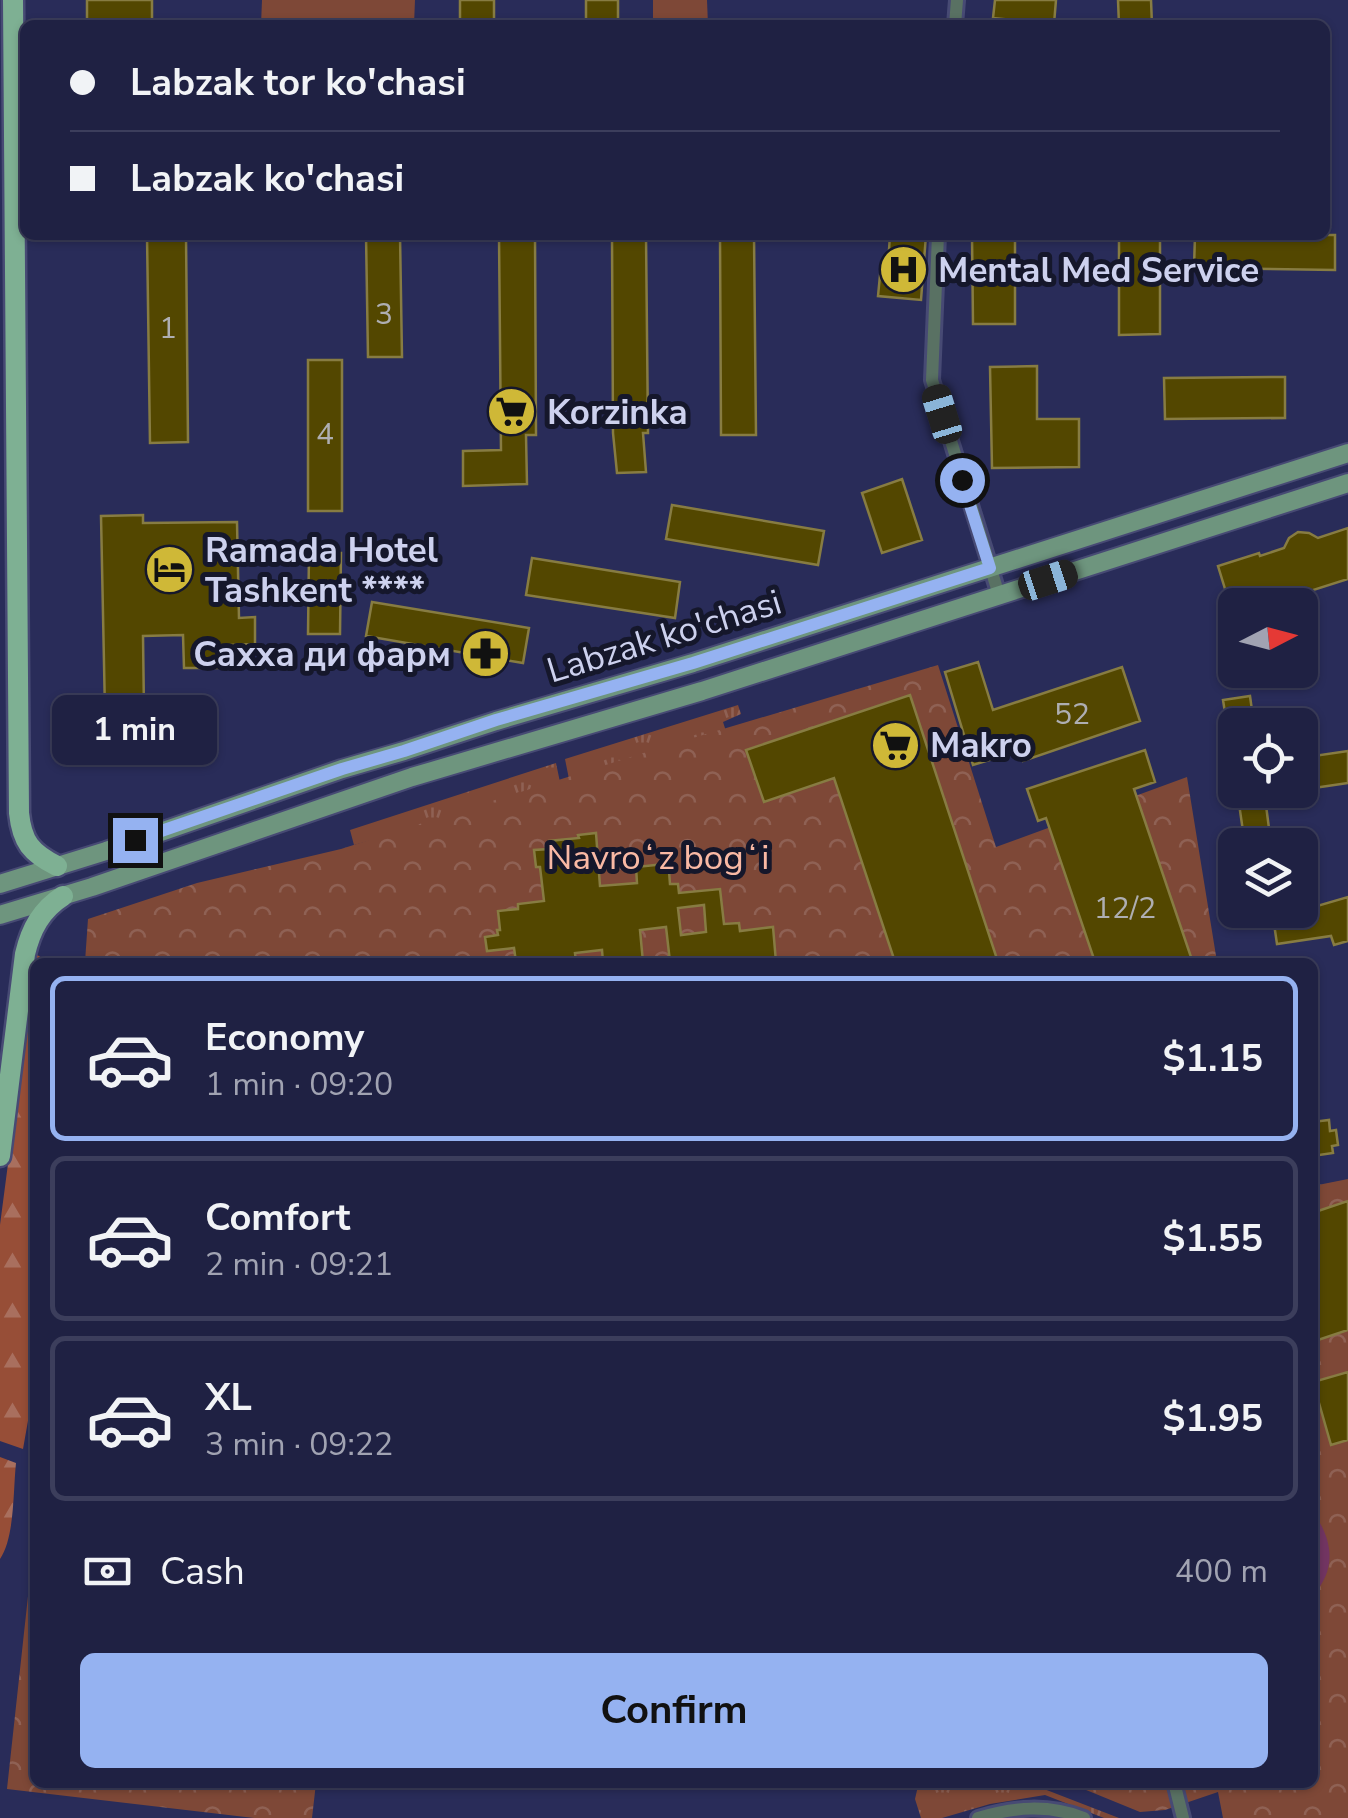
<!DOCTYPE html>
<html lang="en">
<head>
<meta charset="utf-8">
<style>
	:root { --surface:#1f2143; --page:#2c2e4e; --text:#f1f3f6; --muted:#a1a3b2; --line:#3c3e5c; --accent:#95b2f1 }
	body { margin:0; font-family:"Nunito Sans",sans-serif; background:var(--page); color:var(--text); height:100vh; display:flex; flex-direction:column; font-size:38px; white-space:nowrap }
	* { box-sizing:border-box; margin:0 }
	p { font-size:32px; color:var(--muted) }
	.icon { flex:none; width:55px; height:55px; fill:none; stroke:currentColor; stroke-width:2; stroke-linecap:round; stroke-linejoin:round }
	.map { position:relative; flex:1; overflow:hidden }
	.details { position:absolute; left:30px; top:958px; width:1288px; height:830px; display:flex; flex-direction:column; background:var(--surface); border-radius:15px; box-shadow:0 2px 8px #0004,0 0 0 2px var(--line) }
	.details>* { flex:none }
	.banner { position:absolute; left:20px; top:20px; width:1310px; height:220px; border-radius:15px; box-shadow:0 2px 8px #0004,0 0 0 2px var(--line); display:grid; align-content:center; height:220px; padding:0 50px; background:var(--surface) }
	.needle { width:65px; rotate:84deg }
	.tools { position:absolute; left:1218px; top:588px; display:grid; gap:20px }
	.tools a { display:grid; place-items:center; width:100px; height:100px; border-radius:15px; background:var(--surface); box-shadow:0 2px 8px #0004,0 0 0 2px var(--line); font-size:50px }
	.end { position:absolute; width:45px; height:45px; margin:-22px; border:12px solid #95b2f1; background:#111; box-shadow:0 0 0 5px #111 }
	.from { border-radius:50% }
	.bubble { position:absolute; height:70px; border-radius:15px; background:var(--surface); box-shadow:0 2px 8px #0004,0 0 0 2px var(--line); font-size:32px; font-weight:700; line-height:70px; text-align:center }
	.car { position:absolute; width:30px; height:60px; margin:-30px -15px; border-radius:12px; box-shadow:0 0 8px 2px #0007; background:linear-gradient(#222 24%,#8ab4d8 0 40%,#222 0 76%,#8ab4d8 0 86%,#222 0) }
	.banner b { display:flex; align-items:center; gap:35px; height:95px; font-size:38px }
	.banner b+b { border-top:2px solid var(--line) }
	.banner i { width:25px; height:25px; background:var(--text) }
	ul { padding:18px 0 0; list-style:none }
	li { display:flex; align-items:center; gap:30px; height:165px; margin:0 20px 15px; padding:0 30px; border:5px solid var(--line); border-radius:15px }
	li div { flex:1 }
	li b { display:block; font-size:38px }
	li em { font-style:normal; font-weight:700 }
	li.selected { border-color:var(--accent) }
	li>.icon { width:90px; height:90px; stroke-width:1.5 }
	.pay { display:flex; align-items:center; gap:25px; height:110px; padding:0 50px; font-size:38px }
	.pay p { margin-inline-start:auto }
	.cta { display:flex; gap:20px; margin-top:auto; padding:20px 50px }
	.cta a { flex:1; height:115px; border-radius:15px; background:var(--accent); color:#111; font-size:40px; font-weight:700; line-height:115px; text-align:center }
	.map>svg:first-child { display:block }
	.grass { fill:url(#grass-tufts) }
	.forest { fill:url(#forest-firs) }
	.park { fill:url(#park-crowns) }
	.pitch { fill:#7e4837 }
	.water { fill:#723562 }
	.building { fill:#534700; stroke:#877c42; stroke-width:2.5; fill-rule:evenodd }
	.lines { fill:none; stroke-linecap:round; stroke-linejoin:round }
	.street-casing { stroke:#474a74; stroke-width:18 }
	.secondary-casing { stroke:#474a74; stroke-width:22 }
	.primary-casing { stroke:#474a74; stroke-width:25 }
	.street { stroke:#597163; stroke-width:12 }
	.secondary { stroke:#6e957e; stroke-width:18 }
	.primary { stroke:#7eb093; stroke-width:20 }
	.route { stroke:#95b2f1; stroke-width:12 }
	.labels { text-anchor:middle; stroke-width:10; stroke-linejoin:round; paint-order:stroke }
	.number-label { font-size:30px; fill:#aeaeb2 }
	.poi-label { font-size:35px; font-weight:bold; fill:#cdd1ee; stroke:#15172b; text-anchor:start }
	.street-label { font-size:35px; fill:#cdd1ee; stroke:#15172b }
	.park-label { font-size:35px; fill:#f9b9a4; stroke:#15172b }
</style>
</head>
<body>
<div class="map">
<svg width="1348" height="1818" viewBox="0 0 1348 1818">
	<defs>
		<pattern id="grass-tufts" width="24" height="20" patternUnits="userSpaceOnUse" patternTransform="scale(2.5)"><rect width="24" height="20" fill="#7e4837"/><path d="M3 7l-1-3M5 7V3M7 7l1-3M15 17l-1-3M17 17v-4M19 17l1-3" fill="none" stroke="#8f6154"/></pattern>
		<pattern id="forest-firs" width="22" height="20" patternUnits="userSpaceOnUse" patternTransform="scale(2.5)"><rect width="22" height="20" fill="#974e37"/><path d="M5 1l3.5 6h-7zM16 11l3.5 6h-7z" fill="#a96f5e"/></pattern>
		<pattern id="park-crowns" width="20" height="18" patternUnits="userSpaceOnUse" patternTransform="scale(2.5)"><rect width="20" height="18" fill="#7e4837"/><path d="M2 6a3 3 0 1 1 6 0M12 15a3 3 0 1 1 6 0" fill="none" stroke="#8f6154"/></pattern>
	</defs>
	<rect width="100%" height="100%" fill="#292c59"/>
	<path class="grass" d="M738,705l3,9 -18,8 26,80 -179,-18 -5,-25z
		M556,763l5,24 -207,58 -4,-15z
		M923,1783h64l57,6 75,29h-15l-59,-23 -55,9 -48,14h-21l-6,-19 3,-13z"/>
	<path class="forest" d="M37,955l13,7h-15v419l-12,68 -23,-8v-216l35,-267z
		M0,1457l16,6c-3,27 -1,74 -16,96z"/>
	<path class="park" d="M938,665l58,182 191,-70 30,185h-1132l3,-43 109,-36 144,-34 315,-100z
		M1348,1179v639h-125l-5,-26 -53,18 -25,2 -71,-29 243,-1 1,-596z
		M35,1532v250l281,1 -4,35h-58l-247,-29z"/>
	<path class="pitch" d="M262,0h153l-1,25h-153z
		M653,0h54l1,25h-55z"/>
	<path class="water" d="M1313,1512c20,28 24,57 0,83z"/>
	<path class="building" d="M87,0h65v25h-65z
		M460,0h34v25h-34z
		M586,0h32v25h-32z
		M995,0h61l-2,24 -61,-6z
		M1118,0h33l1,25h-33z
		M147,235h39l2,207 -38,1z
		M366,235h34l2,122h-34z
		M499,235h36l1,200h-10l1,49 -64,2v-35l38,-1z
		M612,235h34l2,198h-5l3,39 -29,1 -4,-40z
		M720,235h34l2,200h-35z
		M890,235h36l-5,65 -43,-4 3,-31h7z
		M972,235h43v89h-42z
		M1119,235h41v99l-41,1z
		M1195,235h140v35l-141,-2z
		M308,360h34v151h-34z
		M1037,366v53h42v48l-87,1 -2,-101z
		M1285,377v41l-120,1 -1,-41z
		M902,479l20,61 -40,13 -20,-60z
		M672,505l152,26 -6,34 -152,-26z
		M143,515v8l94,-1 2,96 16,-1v27l-25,1v23h-46l-1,-33 -40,1 1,76h-39l-4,-196z
		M1348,528v51l-82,26h-36l-12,-39 41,-13 1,3 24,-8 5,-10 9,-6 11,1 9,5z
		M309,552l32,1 -1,81h-32z
		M532,558l148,24 -5,36 -149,-23z
		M372,602l157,26 -6,35 -157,-27z
		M978,662l15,48 129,-43 18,54 -117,40 -4,-10 -46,14 -28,-93z
		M910,695l88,267h-103l-61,-184 -70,24 -18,-52z
		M1250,696l4,29h-27l-4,-25z
		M1145,750l10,32 -21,7 57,168 -16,5h-80l-49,-144 -8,3 -11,-32z
		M1348,751v32l-48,7v-32z
		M1237,790h27l6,46 37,-5 2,14h-64z
		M596,833l4,53 37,-3 -1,-16 29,-3v7h4l1,13h8l1,9 41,-4 4,35 15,-1 1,8 33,-4 3,35h-106l-4,-35 -26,3 3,32h-40l-1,-12 -27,3 1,9h-60l-2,-14 -27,3 -2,-14 13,-2 -1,-5h3l-2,-19 20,-2v-5l26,-3 -4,-34h-4l-2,-17 15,-1v-8l30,-3 -1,-3zM704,905l2,27 -25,3 -3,-27z
		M1348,897v44l-14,4 -3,-9 -54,8 -5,-34h28v-7l13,-2 1,6z
		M1329,1120l1,11 6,-1 2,15 -6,1 1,7 -21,3v-34z
		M1348,1201v129l-36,12v-71l6,-1 -6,-16v-41z
		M1348,1372v68l-17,5 -18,-63z"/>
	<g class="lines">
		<defs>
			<path id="street" d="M955,25l2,-25
				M938,235l-6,145 67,215
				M1174,1782l9,36
				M978,1818c36,-11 70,-14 106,0"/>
			<path id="secondary" d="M0,884l106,-33 236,-82 62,-18 92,-30 197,-58 655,-210
				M0,915l92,-28 320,-110 290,-86 646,-208"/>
			<path id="primary" d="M13,0l6,813c3,29 12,40 38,53
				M0,1156l25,-202c6,-25 16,-44 38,-58"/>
		</defs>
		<use href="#street" class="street-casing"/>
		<use href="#secondary" class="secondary-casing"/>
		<use href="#primary" class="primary-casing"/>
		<use href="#street" class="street"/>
		<use href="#secondary" class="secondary"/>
		<use href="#primary" class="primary"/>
	</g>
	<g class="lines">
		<path class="route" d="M135,840l207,-71 62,-18 92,-31 197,-57 297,-95 -28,-88"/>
	</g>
	<defs>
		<symbol id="hospital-disc" viewBox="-11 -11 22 22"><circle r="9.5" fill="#cfb837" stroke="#15172b"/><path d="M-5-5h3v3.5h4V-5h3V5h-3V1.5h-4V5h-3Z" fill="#111"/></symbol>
		<symbol id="supermarket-disc" viewBox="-11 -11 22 22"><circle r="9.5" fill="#cfb837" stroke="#15172b"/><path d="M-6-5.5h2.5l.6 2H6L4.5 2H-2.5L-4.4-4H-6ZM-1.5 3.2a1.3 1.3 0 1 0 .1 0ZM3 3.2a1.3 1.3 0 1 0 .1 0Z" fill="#111"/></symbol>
		<symbol id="hotel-disc" viewBox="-11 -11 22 22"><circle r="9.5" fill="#cfb837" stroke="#15172b"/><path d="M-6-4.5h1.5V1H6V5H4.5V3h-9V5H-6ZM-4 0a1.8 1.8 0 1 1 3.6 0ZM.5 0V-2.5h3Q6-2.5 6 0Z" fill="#111"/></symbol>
		<symbol id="pharmacy-disc" viewBox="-11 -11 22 22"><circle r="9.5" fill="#cfb837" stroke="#15172b"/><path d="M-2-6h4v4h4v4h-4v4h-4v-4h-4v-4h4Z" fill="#111"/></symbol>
	</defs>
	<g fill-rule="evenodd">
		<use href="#hospital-disc" x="876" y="242" width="55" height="55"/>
		<use href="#supermarket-disc" x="484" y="384" width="55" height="55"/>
		<use href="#hotel-disc" x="142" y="542" width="55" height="55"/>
		<use href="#pharmacy-disc" x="458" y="626" width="55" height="55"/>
		<use href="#supermarket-disc" x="868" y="718" width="55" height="55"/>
	</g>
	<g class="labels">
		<g class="number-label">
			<text x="384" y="324">3</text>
			<text x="168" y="338">1</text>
			<text x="325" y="444">4</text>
			<text x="1072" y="724">52</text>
			<text x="1125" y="918">12/2</text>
		</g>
		<g class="poi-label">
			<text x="938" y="282">Mental Med Service</text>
			<text x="547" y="424">Korzinka</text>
			<text x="205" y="562">Ramada Hotel<tspan x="205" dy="40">Tashkent ****</tspan></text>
			<text x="451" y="666" text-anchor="end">Сахха ди фарм</text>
			<text x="930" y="757">Makro</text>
		</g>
		<g class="street-label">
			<text transform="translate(664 636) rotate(-17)" y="12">Labzak ko'chasi</text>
		</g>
		<g class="park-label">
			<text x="658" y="869">Navroʻz bogʻi</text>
		</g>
	</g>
</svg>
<div class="tools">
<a><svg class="needle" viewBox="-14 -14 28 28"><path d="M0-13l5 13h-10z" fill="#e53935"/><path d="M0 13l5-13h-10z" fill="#a1a3b2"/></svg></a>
<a><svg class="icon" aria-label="locate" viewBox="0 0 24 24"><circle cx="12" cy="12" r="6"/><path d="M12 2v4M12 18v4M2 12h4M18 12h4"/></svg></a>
<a><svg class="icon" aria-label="layers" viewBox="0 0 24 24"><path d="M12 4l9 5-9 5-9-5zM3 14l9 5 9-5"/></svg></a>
</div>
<i class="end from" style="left:962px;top:480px"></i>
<i class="end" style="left:135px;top:840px"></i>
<div class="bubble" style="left:52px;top:695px;width:165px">1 min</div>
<i class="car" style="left:942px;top:414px;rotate:343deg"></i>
<i class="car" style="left:1048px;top:580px;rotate:72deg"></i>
<div class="banner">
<b><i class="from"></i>Labzak tor ko'chasi</b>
<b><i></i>Labzak ko'chasi</b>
</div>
<section class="details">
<ul>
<li class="selected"><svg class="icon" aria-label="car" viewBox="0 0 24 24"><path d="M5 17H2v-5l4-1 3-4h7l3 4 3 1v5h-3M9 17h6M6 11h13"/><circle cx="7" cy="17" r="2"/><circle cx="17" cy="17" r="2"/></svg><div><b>Economy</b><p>1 min · 09:20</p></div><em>$1.15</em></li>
<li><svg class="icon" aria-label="car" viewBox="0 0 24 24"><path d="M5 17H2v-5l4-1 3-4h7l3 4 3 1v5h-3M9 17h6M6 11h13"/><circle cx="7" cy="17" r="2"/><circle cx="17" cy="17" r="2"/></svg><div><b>Comfort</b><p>2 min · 09:21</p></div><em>$1.55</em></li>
<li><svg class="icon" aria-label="car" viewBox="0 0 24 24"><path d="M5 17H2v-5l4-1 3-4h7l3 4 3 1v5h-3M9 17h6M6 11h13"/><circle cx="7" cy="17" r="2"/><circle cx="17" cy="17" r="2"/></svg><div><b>XL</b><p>3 min · 09:22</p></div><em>$1.95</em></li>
</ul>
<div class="pay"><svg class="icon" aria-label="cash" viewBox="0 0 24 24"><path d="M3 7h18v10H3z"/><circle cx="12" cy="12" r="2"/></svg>Cash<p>400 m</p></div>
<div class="cta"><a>Confirm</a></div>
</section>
</div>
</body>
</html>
